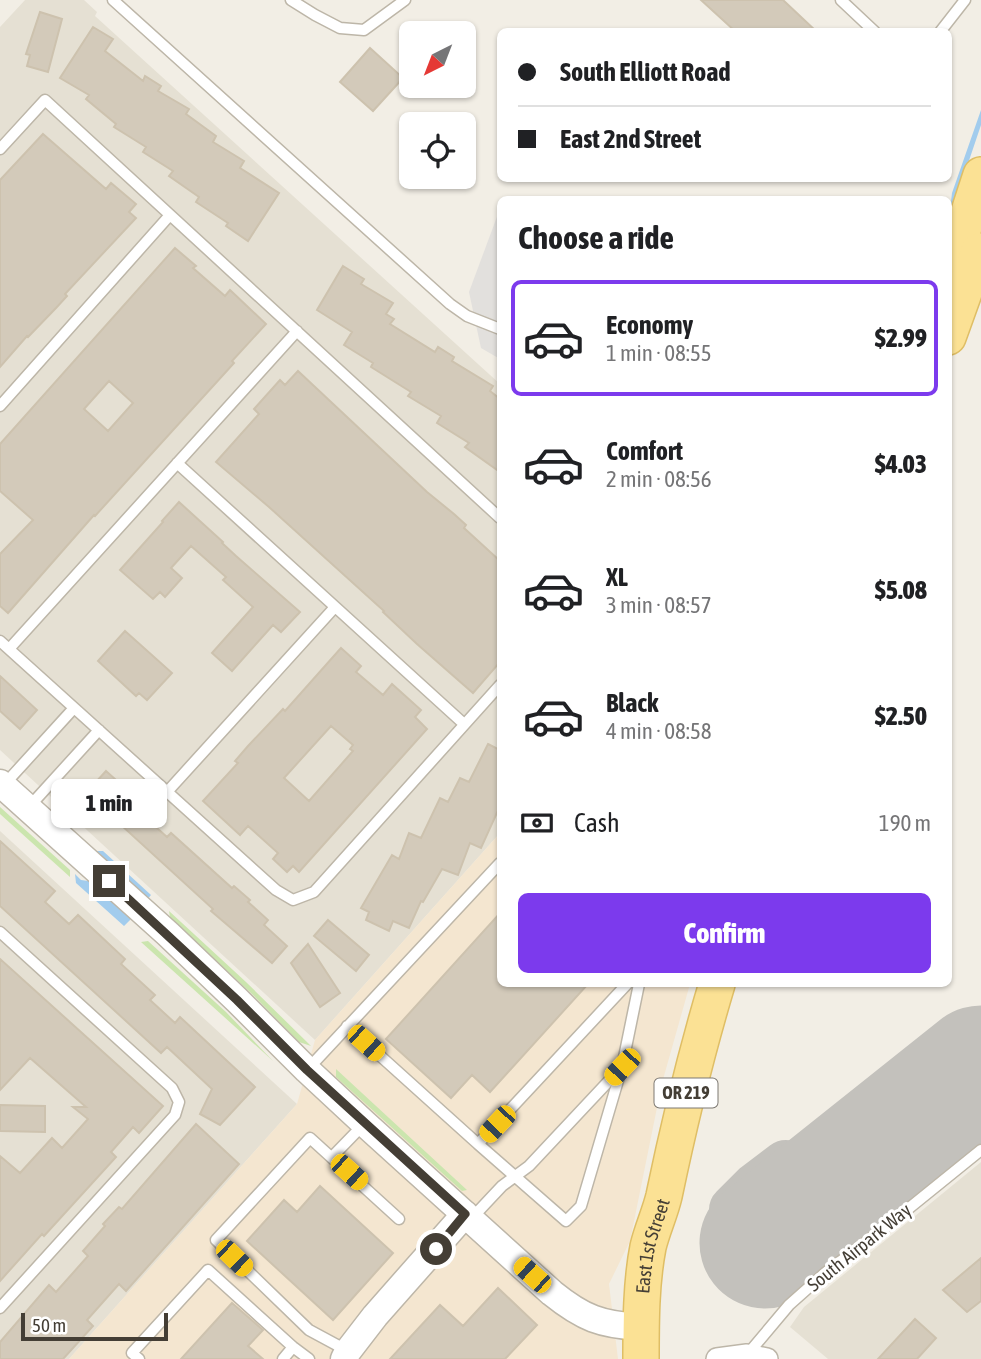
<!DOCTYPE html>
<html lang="en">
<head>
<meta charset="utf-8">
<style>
	:root { --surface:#fff; --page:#f2f2f2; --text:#202124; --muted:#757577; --line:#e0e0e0; --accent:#7c3aed }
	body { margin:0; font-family:"Asap Condensed",sans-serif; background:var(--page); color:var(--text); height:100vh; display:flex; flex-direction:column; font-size:26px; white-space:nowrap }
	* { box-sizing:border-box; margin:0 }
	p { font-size:23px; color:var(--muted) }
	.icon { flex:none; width:38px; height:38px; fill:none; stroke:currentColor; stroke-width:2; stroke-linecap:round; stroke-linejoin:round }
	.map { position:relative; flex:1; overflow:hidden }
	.side { position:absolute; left:497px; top:196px; width:455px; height:791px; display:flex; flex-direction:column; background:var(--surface); border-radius:10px; box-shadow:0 2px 5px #0004 }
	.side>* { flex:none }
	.top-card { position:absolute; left:497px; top:28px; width:455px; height:154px; border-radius:10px; box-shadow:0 2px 5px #0004; display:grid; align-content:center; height:154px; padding:0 21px; background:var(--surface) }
	.needle { width:46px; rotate:222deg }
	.controls { position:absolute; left:399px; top:21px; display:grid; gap:14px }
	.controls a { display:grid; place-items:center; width:77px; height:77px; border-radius:10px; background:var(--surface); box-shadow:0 2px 5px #0004; font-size:35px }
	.scale { position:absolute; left:21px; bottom:18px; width:147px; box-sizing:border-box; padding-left:7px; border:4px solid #443e35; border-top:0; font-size:19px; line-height:24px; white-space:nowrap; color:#443e35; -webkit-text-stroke:5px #fff; paint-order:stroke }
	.end { position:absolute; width:32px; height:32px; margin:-16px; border:9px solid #443e35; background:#fff; box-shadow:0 0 0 4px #fff }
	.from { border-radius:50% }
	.bubble { position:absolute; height:49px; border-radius:10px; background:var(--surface); box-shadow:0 2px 5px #0004; font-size:23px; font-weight:800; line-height:49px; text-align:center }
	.car { position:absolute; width:21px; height:42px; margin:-21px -10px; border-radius:9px; box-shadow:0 0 5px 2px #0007; background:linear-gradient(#f5c518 24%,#345 0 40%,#f5c518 0 76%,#345 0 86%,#f5c518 0) }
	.top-card b { display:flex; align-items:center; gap:24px; height:66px; font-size:26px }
	.top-card b+b { border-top:2px solid var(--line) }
	.top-card i { width:18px; height:18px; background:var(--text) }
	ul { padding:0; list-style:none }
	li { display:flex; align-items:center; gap:21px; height:116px; margin:0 14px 10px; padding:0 7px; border:4px solid transparent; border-radius:10px }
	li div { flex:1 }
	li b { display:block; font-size:26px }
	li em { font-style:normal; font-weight:800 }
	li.active { border-color:var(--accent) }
	li>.icon { width:63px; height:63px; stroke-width:1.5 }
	h2 { padding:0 21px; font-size:32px; line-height:84px }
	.pay { display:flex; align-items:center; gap:18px; height:77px; padding:0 21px; font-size:26px }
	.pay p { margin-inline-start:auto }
	.button { display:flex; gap:14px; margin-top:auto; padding:14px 21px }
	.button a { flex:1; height:80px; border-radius:10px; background:var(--accent); color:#fff; font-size:28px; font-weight:800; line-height:80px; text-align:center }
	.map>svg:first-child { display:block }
	.residential { fill:#e5e0d3 }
	.commercial { fill:#f4e6d0 }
	.green { fill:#cbe5ae }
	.parking { fill:#e2e0dd }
	.water { fill:#a2cced }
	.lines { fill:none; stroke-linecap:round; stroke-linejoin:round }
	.taxiway { stroke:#c3c1bc; stroke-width:52 }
	.runway { stroke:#c3c1bc; stroke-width:131 }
	.building { fill:#d3caba; stroke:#cdc2ae; stroke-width:2; fill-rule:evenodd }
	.service-casing { stroke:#bdb6a8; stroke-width:13 }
	.minor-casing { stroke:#bdb6a8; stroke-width:24 }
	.tertiary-casing { stroke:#bdb6a8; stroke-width:29 }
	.primary-casing { stroke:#dfbe65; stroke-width:38 }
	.service { stroke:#fff; stroke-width:10 }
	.minor { stroke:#fff; stroke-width:21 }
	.tertiary { stroke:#fff; stroke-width:26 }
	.primary { stroke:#fbe194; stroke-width:35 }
	.route { stroke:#443e35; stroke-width:9 }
	.labels { text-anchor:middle; stroke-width:6; stroke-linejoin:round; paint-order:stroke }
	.shield { fill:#fff; stroke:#7c7872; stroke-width:2 }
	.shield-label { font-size:18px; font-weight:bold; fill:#443e35 }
	.street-label { font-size:19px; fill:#443e35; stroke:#fff }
</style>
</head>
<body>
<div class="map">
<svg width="981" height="1359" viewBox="0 0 981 1359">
	<rect width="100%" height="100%" fill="#f2eee5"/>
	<path class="residential" d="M25,0h59l13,12 -2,4 405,368v449l-185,207 -315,-290v-723z
		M0,831l297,273 -228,255h-69z
		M981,1162v197h-153l-38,-32 14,-20z"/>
	<path class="commercial" d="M500,833v151h190l-28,99 -32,158 -21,43 9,75h-549l228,-255 18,-64z"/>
	<path class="green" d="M0,807l70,63v7l-70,-63z
		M169,911l77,71 65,64 -12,-4 -47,-48 -82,-76z
		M148,941l78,71 47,49 -132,-119z
		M336,1069l131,121 -5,1 -126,-114z"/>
	<path class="parking" d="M500,212v147l-19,-11 -12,-56 29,-78z"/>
	<path class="water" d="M981,110v15l-32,95 3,-27z
		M96,851h7l48,44 -5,6 -40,-37 -3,-7z
		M75,874l6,6 7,1 43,38 -7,7 -48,-43z"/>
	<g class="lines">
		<path class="taxiway" d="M765,1243l-18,-5 -12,-16v-12l22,-22 29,-22 20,3 35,14"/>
		<path class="runway" d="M765,1243l216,-172"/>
	</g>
	<path class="building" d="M701,0h82l34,32h-81z
		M40,12l22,7 -14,53 -21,-6 3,-11 -4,-1z
		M93,27l20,12 -8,12 38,30 2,-5 16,10 -3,5 31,18 -3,5 30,22 -3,6 31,19 -4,7 39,25 -31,48 -22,-15 2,-3 -32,-21 3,-5 -30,-21 4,-5 -30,-19 3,-5 -32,-20 2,-3 -30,-25 3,-4 -29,-17z
		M370,48l33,30 -30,33 -33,-29z
		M43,134l63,55 5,-6 25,21 -7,8 7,6 -71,76 2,2 -11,12 -28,29 -1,-1 -27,31v-187z
		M175,248l21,18 -3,2 32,28 5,-6 36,34 -34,37 2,2 -139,153 -1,-1 -86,98 -8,-7v-52l33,-34 -33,-29v-47zM109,381l24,22 -25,28 -24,-22z
		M343,266l21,13 -3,5 32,19 -7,11 8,5 -4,5 45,28 3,-5 16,10 -2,4 41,25 -3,5 10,8v73l-35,-25 4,-4 -32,-20 4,-7 -33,-20 3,-4 -40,-25 2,-4 -29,-18 8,-13 -35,-22z
		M298,371l129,121 27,22 12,11 -2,3 36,33v101l-27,31 -56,-49 -34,-32 1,-1 -115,-104 -53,-45 43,-48 -5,-5 26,-29 5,5z
		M179,502l44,40 -1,1 14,13 64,56 -19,20 -8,-7 -41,46 -20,-18 41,-46 -30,-27 3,-3 -35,-31 -20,22 11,10 -17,19 -5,-5 -7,7 -33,-29 43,-48 -1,-1z
		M125,631l47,42 -25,27 -8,-7 -3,3 -38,-35z
		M341,648l20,18 -5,6 27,23 9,-11 29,26 -6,7 12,12 -128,143 -6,-6 -6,6 -14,-13 5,-6 -30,-27 -8,9 -37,-34 35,-38 -3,-2 13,-15 35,-37 2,2zM331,726l22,19 -3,4 3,2 -44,50 -25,-23z
		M0,676l37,34 -17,19 -20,-18z
		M488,744l12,6v56l-19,42 -11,-5 -12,32 -16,-6 -19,33 -2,-1 -12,27 -16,-7 -4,10 -23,-11 3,-8 -8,-4 31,-53 7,4 10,-26 12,5 19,-40 8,4 12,-24 9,4z
		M106,771l39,35 -6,6 28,25 4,-4 61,55 2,-2 16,14 -2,2 20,18 -4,5 23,21 -15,17 -61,-52 2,-2 -127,-116z
		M0,841l55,50 -10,11 24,22 9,-9 47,44 -4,5 34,31 -5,5 25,23 5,-6 75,70 -35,38 -20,-11 12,-25 -45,-42 -6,6 -161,-147z
		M500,913v71h88l-98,108 -18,-17 -21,23 -65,-59z
		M328,920l41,35 -13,16 -42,-35z
		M308,944l32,49 -20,14 -29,-44z
		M0,959l163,147 -24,27 -6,-6 -22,25 5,5 -72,79 -2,-2 -42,47v-125l20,17 32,-35 10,10 26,-29 -15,-12h13l-56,-49 -30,32z
		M0,1105l45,1v26l-45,-1z
		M196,1124l43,40 -113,127 -7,-7 -32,36 6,6 -30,33h-63v-17l49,-57 7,7 32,-36 -5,-5 22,-25 -2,-2 16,-17 3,2z
		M320,1186l73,67 -60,67 -86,-79 37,-41 13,12z
		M981,1258v43l-14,11 -24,-22z
		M498,1288l39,37 -32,34h-115l50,-54 23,21z
		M232,1303l31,27 -15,16 15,13h-82z
		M915,1319l21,19 -19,21h-39z"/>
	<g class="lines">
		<defs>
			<path id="service" d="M113,0l337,304 17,12 33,13
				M291,0l24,15 25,13 24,2 41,-30
				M841,0l34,32
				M940,32l25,-32
				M0,149l45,-49 455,418
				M0,406l170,-191
				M177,463l287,261
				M0,641l276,249 17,10 21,-8 186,-207
				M9,649l288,-318
				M3,786l71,-78
				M167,792l168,-185
				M28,808l71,-78
				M0,932l172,156 7,14 -4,13 -175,193
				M347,1026l131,118 149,-160
				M307,1070l193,-207
				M478,1144l88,77 15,-15 41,-139 17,-83
				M332,1157l32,-33
				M471,1219l31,-33 27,-20 91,-97
				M348,1351l-39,-21 -93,-90 94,-102 89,81
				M747,1355l42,-50 36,-32 57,-43 99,-80
				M139,1359l-7,-6 76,-83 85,77 16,12
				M283,1359l10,-12"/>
			<path id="minor" d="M717,1359l30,-4 20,4"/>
			<path id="tertiary" d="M0,783l168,151 69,66 70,70 57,53 188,170c31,25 49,32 89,34
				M344,1359l4,-8 27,-35 90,-102"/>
			<g id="primary">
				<path d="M948,276l33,-101"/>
				<path d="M948,337l31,-86"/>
				<path id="s1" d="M641,1359c0,-37 0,-76 7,-112 4,-17 12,-34 16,-51 15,-72 32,-142 53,-212"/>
			</g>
		</defs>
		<use href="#service" class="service-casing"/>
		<use href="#minor" class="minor-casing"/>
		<use href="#tertiary" class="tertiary-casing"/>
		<use href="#primary" class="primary-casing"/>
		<use href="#service" class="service"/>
		<use href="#minor" class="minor"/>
		<use href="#tertiary" class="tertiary"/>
		<use href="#primary" class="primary"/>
	</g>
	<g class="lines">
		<path class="route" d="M109,881l128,119 70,70 158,144 -29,35"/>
	</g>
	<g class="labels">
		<rect class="shield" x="654.5" y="1078.5" width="63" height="29" rx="5"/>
		<g class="shield-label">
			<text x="686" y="1099">OR 219</text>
		</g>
		<g class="street-label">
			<text transform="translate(859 1247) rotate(-39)" y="7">South Airpark Way</text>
			<text dy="7" stroke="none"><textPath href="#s1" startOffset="114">East 1st Street</textPath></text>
		</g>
	</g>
</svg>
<div class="controls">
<a><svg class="needle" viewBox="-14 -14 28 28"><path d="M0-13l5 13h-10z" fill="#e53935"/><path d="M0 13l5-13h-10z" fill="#757577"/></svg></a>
<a><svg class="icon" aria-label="locate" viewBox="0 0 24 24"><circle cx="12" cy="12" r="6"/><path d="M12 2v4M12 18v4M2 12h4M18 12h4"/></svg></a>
</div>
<div class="scale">50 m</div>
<i class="end from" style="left:436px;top:1249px"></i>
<i class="end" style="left:109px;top:881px"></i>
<div class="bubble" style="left:51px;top:779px;width:116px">1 min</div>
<i class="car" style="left:366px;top:1043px;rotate:132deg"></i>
<i class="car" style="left:622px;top:1067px;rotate:223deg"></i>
<i class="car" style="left:497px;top:1124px;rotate:223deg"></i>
<i class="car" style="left:349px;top:1172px;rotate:132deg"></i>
<i class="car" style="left:234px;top:1258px;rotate:134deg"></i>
<i class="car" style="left:532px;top:1275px;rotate:312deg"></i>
<div class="top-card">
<b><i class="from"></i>South Elliott Road</b>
<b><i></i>East 2nd Street</b>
</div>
<section class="side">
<h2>Choose a ride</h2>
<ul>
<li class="active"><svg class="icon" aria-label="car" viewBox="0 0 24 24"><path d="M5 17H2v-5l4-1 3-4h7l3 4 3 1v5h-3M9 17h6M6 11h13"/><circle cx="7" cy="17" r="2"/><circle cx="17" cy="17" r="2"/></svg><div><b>Economy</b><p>1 min · 08:55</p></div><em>$2.99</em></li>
<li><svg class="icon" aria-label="car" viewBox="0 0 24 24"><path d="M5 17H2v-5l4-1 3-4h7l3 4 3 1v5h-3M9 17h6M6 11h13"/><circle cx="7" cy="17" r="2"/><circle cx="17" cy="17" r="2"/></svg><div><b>Comfort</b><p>2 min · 08:56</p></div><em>$4.03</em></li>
<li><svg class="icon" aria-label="car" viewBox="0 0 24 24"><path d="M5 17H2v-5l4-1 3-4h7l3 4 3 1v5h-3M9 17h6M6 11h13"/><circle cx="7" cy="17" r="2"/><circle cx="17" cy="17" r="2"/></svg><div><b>XL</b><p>3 min · 08:57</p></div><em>$5.08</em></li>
<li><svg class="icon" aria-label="car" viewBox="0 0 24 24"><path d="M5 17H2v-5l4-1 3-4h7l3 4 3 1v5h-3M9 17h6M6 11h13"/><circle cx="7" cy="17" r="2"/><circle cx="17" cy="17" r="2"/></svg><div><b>Black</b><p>4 min · 08:58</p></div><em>$2.50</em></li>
</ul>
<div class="pay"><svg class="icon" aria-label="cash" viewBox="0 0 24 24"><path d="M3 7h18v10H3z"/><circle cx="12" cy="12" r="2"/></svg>Cash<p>190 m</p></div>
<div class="button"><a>Confirm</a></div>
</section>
</div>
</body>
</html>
